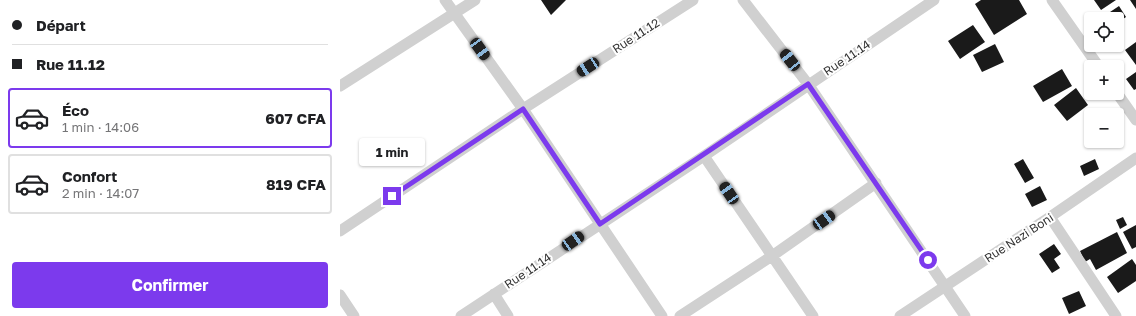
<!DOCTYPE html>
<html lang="fr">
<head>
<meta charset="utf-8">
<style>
	:root { --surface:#fff; --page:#f2f2f2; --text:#202124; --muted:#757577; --line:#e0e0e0; --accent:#7c3aed }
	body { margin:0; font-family:"Golos Text",sans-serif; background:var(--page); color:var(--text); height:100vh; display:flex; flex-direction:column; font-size:15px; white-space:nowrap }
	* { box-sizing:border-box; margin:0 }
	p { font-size:13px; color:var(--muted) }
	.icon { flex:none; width:22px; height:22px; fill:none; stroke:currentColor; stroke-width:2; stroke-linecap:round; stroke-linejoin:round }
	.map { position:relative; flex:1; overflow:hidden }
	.sheet { display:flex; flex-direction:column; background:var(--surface); width:340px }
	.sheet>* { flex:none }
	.banner { display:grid; align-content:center; height:88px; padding:0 12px; background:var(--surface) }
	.fabs { position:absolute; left:744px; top:12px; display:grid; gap:8px }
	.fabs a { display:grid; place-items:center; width:40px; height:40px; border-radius:4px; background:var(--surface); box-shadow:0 1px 3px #0004; font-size:20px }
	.end { position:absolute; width:18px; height:18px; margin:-9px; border:5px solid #7c3aed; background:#fff; box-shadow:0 0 0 2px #fff }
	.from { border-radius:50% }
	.bubble { position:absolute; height:28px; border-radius:4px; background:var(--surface); box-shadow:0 1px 3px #0004; font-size:13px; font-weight:700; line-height:28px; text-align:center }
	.car { position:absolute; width:12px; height:24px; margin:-12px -6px; border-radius:5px; box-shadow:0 0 3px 1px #0007; background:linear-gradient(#222 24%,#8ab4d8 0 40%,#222 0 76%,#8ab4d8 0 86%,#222 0) }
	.banner b { display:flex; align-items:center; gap:14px; height:38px; font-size:15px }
	.banner b+b { border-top:1px solid var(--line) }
	.banner i { width:10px; height:10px; background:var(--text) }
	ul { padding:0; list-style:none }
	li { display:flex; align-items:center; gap:12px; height:60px; margin:0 8px 6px; padding:0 4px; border:2px solid var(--line); border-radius:4px }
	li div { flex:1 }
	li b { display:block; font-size:15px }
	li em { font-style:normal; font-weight:700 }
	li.active { border-color:var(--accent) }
	li>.icon { width:36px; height:36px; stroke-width:1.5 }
	.action { display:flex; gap:8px; margin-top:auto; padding:8px 12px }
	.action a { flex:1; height:46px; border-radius:4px; background:var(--accent); color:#fff; font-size:16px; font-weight:700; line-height:46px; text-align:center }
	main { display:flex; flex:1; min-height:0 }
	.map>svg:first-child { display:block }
	.building { fill:#1a1a1a }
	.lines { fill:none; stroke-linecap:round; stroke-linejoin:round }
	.street { stroke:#d0d0d0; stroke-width:11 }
	.route { stroke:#7c3aed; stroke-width:5 }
	.labels { text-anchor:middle; stroke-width:4; stroke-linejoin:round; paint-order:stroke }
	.street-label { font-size:12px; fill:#333; stroke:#fff }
</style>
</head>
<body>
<main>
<section class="sheet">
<div class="banner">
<b><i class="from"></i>Départ</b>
<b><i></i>Rue 11.12</b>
</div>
<ul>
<li class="active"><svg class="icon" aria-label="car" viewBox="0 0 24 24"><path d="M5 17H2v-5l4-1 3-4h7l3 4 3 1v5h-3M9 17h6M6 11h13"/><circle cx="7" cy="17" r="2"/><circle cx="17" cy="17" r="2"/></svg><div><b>Éco</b><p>1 min · 14:06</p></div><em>607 CFA</em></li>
<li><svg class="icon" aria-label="car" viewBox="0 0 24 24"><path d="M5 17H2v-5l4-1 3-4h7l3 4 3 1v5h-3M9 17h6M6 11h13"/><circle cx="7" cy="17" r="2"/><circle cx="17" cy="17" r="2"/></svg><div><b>Confort</b><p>2 min · 14:07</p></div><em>819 CFA</em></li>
</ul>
<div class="action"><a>Confirmer</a></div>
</section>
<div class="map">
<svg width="796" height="316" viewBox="0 0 796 316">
	<rect width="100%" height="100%" fill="#fff"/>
	<path class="building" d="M201,0h25l-15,15z
		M641,0h38l8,14 -33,21 -19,-31z
		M754,0h22l-15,10z
		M790,0h6v9z
		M779,6l7,11 -9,6v-4h-10l-3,-3z
		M633,25l12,17 -25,17 -12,-18z
		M777,39l4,6 -9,6 -4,-6h9z
		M796,42v23l-11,-15z
		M655,44l9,18 -22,10 -9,-17z
		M722,69l10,17 -29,16 -10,-16z
		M796,72v17l-2,1 -8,-11z
		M736,88l12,17 -21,16 -13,-16z
		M683,159l11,19 -9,5 -11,-19z
		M755,159l4,10 -15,7 -4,-10z
		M700,186l7,14 -15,7 -7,-13z
		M783,217l4,8 -7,4 -4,-9z
		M796,225v22l-4,2 -9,-17z
		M777,232l10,21 -31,17 -6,-11 -5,3 -5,-11z
		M714,244l7,10 -7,5 6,9 -8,5 -13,-19z
		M792,259l4,6v16l-18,12 -11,-16z
		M739,291l7,15 -17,8 -7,-16z"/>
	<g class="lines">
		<path class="street" d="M105,0l78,109 139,207
			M403,0l65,84 157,232
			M712,0l47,67
			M0,86l135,-86
			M777,93l19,27
			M364,156l109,160
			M710,217l66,99
			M0,231l183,-122 170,-109
			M154,294l14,22
			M0,295l14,21
			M121,316l243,-160 230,-156
			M340,316l92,-60 104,-73
			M560,316l150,-99 86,-59"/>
	</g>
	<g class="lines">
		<path class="route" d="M52,196l131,-87 77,115 208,-140 120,176"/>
	</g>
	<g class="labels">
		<g class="street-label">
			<text transform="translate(296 36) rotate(-33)" y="4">Rue 11.12</text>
			<text transform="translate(507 58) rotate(-34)" y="4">Rue 11.14</text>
			<text transform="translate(679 238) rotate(-33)" y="4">Rue Nazi Boni</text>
			<text transform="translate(188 271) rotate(-34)" y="4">Rue 11.14</text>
		</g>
	</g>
</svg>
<div class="fabs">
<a><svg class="icon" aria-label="locate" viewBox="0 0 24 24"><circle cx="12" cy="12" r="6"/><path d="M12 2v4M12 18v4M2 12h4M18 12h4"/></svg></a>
<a>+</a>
<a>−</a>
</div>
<i class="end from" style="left:588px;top:260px"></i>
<i class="end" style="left:52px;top:196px"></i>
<div class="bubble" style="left:19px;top:138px;width:66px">1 min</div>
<i class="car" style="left:140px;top:49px;rotate:144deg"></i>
<i class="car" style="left:450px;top:60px;rotate:322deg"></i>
<i class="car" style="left:248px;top:67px;rotate:237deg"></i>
<i class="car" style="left:389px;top:193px;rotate:326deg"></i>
<i class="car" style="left:484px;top:220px;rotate:55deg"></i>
<i class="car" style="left:233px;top:241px;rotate:56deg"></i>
</div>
</main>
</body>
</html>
